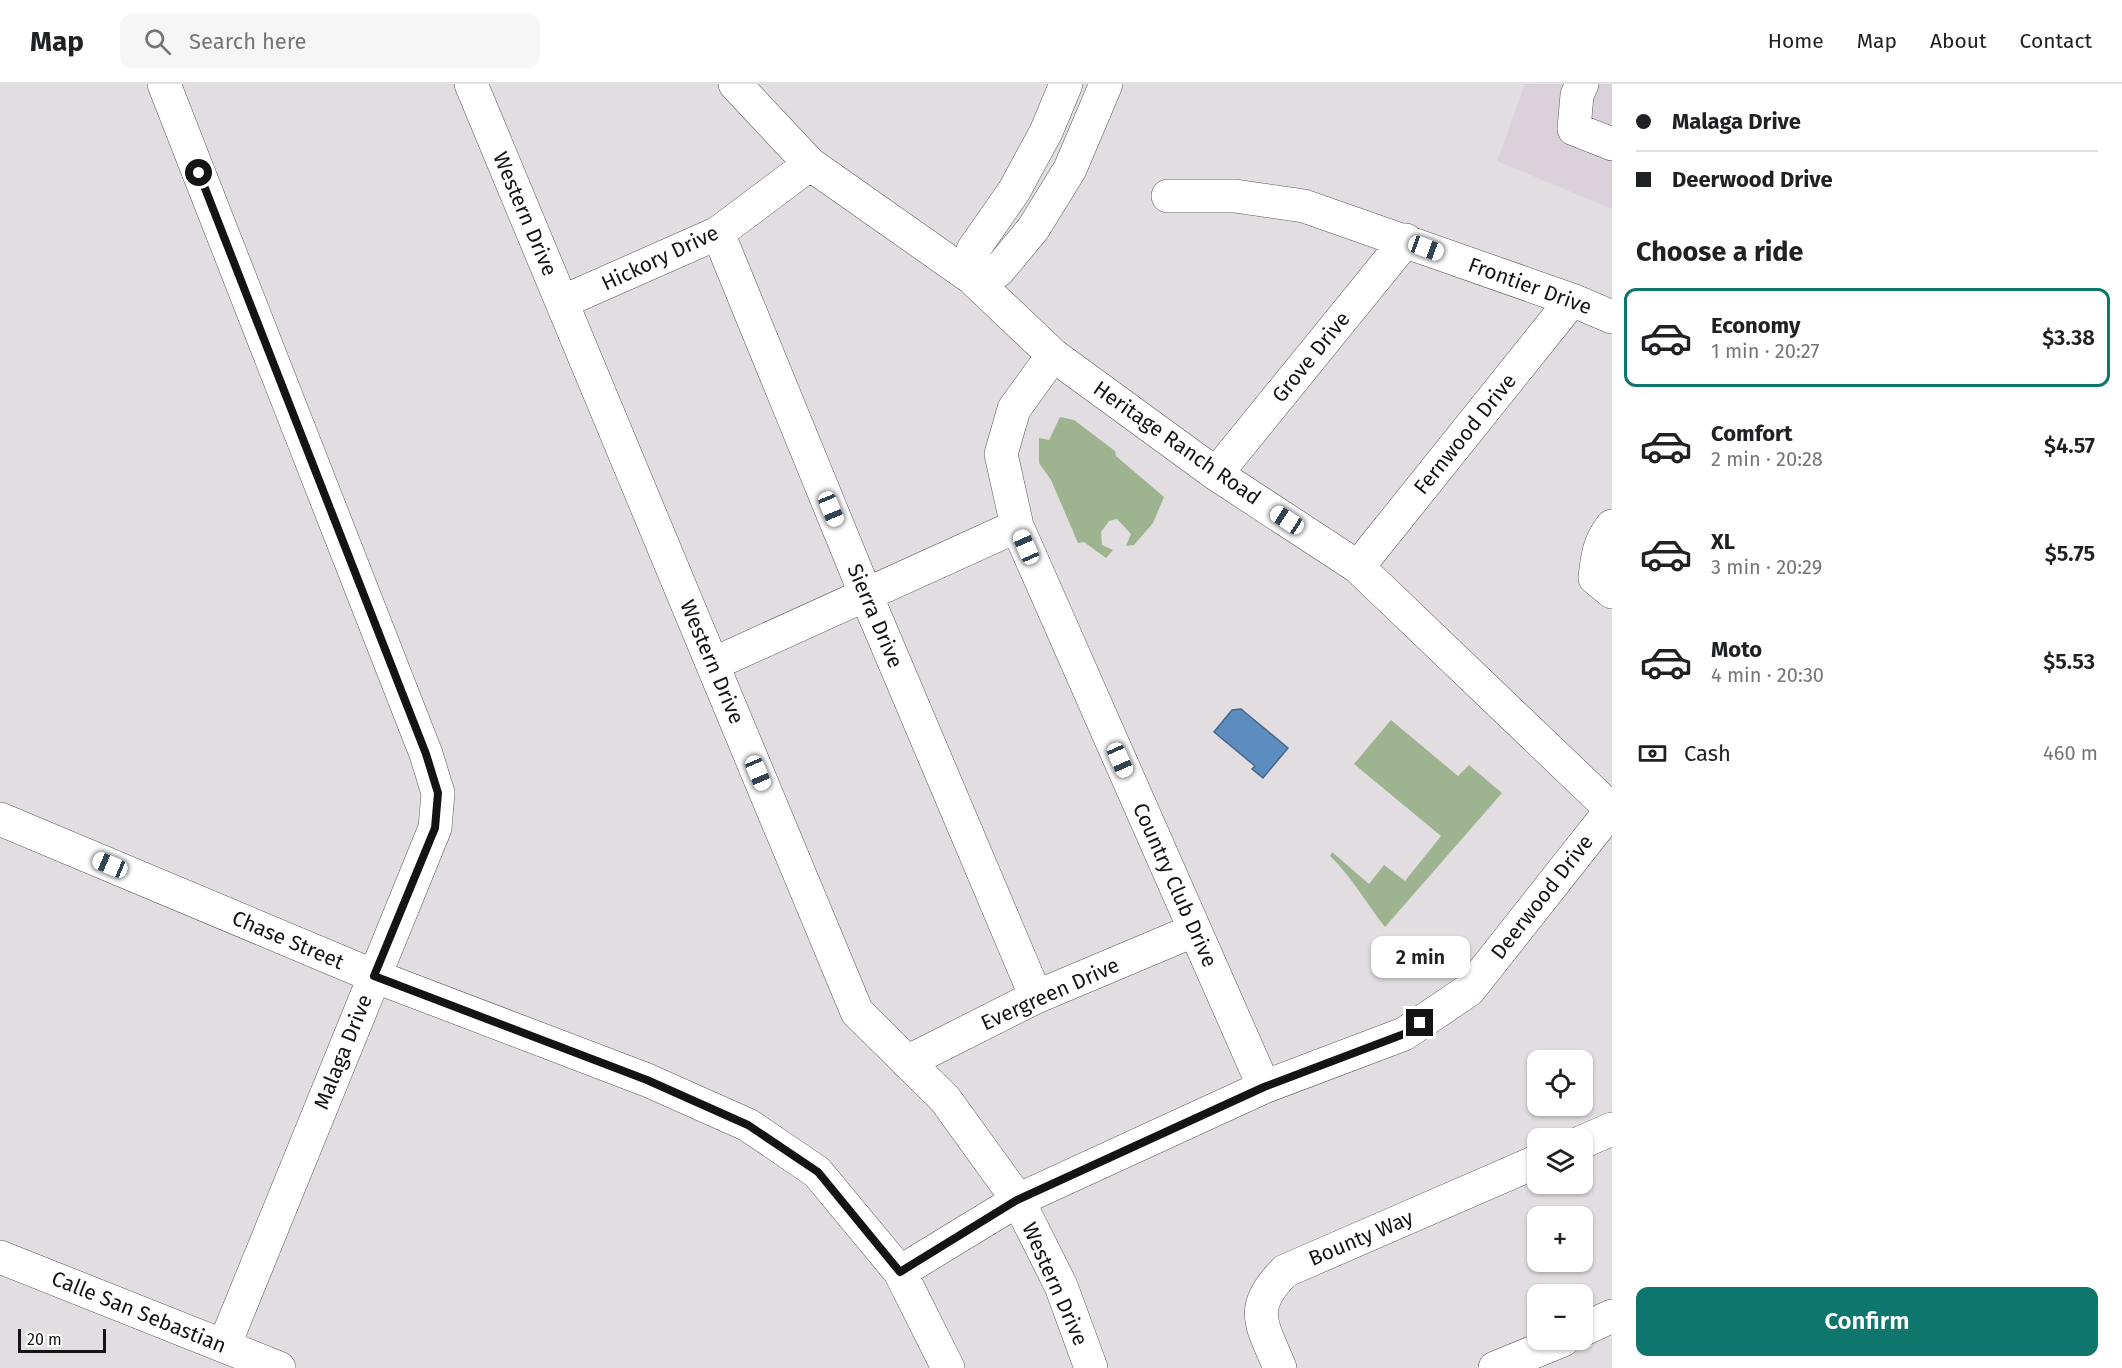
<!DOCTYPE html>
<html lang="en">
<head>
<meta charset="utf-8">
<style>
	:root { --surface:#fff; --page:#f6f6f6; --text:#202124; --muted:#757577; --line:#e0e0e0; --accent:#0f766e }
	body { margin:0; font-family:"Fira Sans",sans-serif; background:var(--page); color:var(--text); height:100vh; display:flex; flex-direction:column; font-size:22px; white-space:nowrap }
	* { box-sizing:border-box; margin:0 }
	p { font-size:20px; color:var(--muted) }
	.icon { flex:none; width:33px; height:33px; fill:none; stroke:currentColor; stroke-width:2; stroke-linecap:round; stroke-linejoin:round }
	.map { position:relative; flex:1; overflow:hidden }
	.side { display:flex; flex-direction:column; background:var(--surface); width:510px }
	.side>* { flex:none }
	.hud { display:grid; align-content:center; height:132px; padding:0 24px; background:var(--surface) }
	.fabs { position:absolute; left:1527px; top:966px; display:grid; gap:12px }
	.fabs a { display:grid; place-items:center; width:66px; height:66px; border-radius:12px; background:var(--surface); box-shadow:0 2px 4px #0004; font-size:30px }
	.scale { position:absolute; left:18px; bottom:15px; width:88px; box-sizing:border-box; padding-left:6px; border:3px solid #151415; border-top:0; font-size:16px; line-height:21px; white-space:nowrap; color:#151415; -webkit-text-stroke:4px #fff; paint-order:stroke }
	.end { position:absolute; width:27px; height:27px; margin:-14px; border:8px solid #151415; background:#fff; box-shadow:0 0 0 3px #fff }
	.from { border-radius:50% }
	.bubble { position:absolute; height:42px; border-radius:12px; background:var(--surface); box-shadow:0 2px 4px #0004; font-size:20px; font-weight:600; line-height:42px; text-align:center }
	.car { position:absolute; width:18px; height:36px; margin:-18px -9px; border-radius:8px; box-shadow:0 0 4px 2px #0007; background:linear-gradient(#fff 24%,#345 0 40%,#fff 0 76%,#345 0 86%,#fff 0) }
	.hud b { display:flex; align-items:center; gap:21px; height:57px; font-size:22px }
	.hud b+b { border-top:2px solid var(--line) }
	.hud i { width:15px; height:15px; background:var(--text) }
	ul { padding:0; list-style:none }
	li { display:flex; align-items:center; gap:18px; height:99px; margin:0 12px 9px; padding:0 12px; border:3px solid transparent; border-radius:12px }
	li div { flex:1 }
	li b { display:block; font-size:22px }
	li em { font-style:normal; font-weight:600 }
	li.on { border-color:var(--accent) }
	li>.icon { width:54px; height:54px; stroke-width:1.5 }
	h2 { padding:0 24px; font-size:27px; line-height:72px }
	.pay { display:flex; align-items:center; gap:15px; height:66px; padding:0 24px; font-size:22px }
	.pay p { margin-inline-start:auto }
	.primary-button { display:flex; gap:12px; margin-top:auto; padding:12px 24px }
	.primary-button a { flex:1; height:69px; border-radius:12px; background:var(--accent); color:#fff; font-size:24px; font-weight:600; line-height:69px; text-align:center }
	header { display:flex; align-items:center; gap:36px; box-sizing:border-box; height:84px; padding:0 30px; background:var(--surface); border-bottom:2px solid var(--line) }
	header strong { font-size:28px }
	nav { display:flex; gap:33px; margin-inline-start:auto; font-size:21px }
	.search { width:420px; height:54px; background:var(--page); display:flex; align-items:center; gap:15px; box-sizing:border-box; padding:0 21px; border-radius:12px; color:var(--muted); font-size:22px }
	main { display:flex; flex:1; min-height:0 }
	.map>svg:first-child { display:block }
	.built { fill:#dad1db }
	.green { fill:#9eb490 }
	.water { fill:#5d8cbe; stroke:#47688b; stroke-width:1.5 }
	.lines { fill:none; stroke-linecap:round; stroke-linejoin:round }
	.minor-casing { stroke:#5a575b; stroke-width:34 }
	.minor { stroke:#fff; stroke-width:33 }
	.route { stroke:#151415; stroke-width:8 }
	.labels { text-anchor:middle; stroke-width:4.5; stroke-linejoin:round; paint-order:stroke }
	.street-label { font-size:21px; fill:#151415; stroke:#fff }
</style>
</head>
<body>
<header>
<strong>Map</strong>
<div class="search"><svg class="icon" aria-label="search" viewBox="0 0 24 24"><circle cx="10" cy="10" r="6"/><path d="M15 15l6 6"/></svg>Search here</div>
<nav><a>Home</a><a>Map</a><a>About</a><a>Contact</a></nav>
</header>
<main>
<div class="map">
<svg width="1612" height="1284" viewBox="0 0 1612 1284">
	<rect width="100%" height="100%" fill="#e1dde1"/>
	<path class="built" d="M1525,0h87v125l-115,-48z"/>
	<path class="green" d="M1060,333l14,3 41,31 1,5 48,41 -11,26 -19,22 -8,1 5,-12 -14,-15 -8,2 -8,11 1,13 11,5 -7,8 -22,-16 -6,1 -27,-63 -12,-17v-25l10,2z
		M1391,636l67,56 11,-11 33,28 -117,134c-19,-24 -33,-50 -55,-71l2,-4 37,32 15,-19 21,16 36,-45 -87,-72z"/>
	<path class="water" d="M1241,625l47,39 -25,30 -11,-9 3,-3 -41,-34 18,-22z"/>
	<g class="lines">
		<defs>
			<path id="minor" d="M164,0l262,670 12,39 -3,35 -211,518
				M471,0l386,928 88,87 73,101 43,86 30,82
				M735,0l75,80 162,114 81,77 163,119 142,93 254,243
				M1066,0l-20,48 -32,59 -41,59 -1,28 26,-7 35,-42 37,-60 36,-85
				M1582,0l-5,11 -3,34 38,15
				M1168,112h67l69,10 268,94 40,17
				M718,149l148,362 170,402
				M562,218l156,-69 92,-69
				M1053,271l-39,54 -13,45 16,72 247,561
				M1216,390l190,-234
				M1612,442c-13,16 -15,32 -17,52l17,14
				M1358,483l214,-267
				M713,580l304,-138
				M0,735l374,157 273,104 101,45 69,47 83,100 48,96
				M907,978l129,-65 159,-67
				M1582,1058l30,-13
				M0,1173l279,111
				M900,1188l118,-72 246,-113 140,-53 65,-44 143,-181
				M1582,1246l30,-14
				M1280,1284c-18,-44 -33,-59 5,-97l253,-110
				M1495,1284l68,-28"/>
		</defs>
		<use href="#minor" class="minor-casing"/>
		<use href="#minor" class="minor"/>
	</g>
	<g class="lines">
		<path class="route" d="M199,89l227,581 12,39 -3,35 -61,148 273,104 101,45 70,47 82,100 117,-72 247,-113 140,-53 16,-11"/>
	</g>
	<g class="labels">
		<g class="street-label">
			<text transform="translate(525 130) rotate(67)" y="7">Western Drive</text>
			<text transform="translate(660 174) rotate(-25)" y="7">Hickory Drive</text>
			<text transform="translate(1530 202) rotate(20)" y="7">Frontier Drive</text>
			<text transform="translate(1311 273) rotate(-51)" y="7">Grove Drive</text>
			<text transform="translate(1465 350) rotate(-51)" y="7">Fernwood Drive</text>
			<text transform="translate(1177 359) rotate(35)" y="7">Heritage Ranch Road</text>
			<text transform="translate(875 532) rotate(67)" y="7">Sierra Drive</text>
			<text transform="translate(712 578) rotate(67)" y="7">Western Drive</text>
			<text transform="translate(1175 801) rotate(66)" y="7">Country Club Drive</text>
			<text transform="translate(1542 813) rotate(-52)" y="7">Deerwood Drive</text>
			<text transform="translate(288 856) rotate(23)" y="7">Chase Street</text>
			<text transform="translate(1050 910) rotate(-24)" y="7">Evergreen Drive</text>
			<text transform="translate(343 968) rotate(-68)" y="7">Malaga Drive</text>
			<text transform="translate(1361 1154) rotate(-23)" y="7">Bounty Way</text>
			<text transform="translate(1055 1200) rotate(66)" y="7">Western Drive</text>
			<text transform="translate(139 1228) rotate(22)" y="7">Calle San Sebastian</text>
		</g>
	</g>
</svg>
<div class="fabs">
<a><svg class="icon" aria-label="locate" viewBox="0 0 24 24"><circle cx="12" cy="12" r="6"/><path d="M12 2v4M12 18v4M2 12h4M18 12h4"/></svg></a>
<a><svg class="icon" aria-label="layers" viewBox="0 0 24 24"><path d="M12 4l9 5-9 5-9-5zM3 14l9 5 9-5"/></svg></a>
<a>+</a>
<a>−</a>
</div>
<div class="scale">20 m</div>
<i class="end from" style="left:199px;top:89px"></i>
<i class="end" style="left:1420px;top:939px"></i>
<div class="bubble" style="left:1371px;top:852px;width:99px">2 min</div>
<i class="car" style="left:1426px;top:164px;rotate:110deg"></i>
<i class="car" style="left:831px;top:425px;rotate:158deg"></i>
<i class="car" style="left:1287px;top:436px;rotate:303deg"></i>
<i class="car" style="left:1026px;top:463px;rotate:336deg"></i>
<i class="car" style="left:1120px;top:676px;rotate:156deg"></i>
<i class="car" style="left:758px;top:689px;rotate:157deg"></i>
<i class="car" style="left:110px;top:781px;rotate:293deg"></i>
</div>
<section class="side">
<div class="hud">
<b><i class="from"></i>Malaga Drive</b>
<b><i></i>Deerwood Drive</b>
</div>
<h2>Choose a ride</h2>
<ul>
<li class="on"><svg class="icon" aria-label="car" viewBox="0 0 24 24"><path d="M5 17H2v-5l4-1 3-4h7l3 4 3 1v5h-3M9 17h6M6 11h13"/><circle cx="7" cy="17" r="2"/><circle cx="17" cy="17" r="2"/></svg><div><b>Economy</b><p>1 min · 20:27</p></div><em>$3.38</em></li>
<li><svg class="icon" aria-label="car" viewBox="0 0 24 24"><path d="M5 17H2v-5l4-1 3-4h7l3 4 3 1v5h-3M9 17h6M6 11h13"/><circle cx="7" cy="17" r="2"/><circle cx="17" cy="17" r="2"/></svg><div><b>Comfort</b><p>2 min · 20:28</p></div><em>$4.57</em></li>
<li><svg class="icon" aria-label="car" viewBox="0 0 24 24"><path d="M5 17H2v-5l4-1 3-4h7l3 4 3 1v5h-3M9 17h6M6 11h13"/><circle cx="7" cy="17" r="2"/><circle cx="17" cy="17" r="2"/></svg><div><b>XL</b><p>3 min · 20:29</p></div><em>$5.75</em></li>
<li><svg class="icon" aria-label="car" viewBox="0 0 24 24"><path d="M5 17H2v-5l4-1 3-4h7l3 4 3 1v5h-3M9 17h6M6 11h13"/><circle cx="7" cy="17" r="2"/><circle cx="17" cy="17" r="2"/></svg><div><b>Moto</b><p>4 min · 20:30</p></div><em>$5.53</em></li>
</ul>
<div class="pay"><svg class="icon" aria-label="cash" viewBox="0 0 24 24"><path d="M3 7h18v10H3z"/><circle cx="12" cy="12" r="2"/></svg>Cash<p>460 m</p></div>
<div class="primary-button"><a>Confirm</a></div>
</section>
</main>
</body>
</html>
